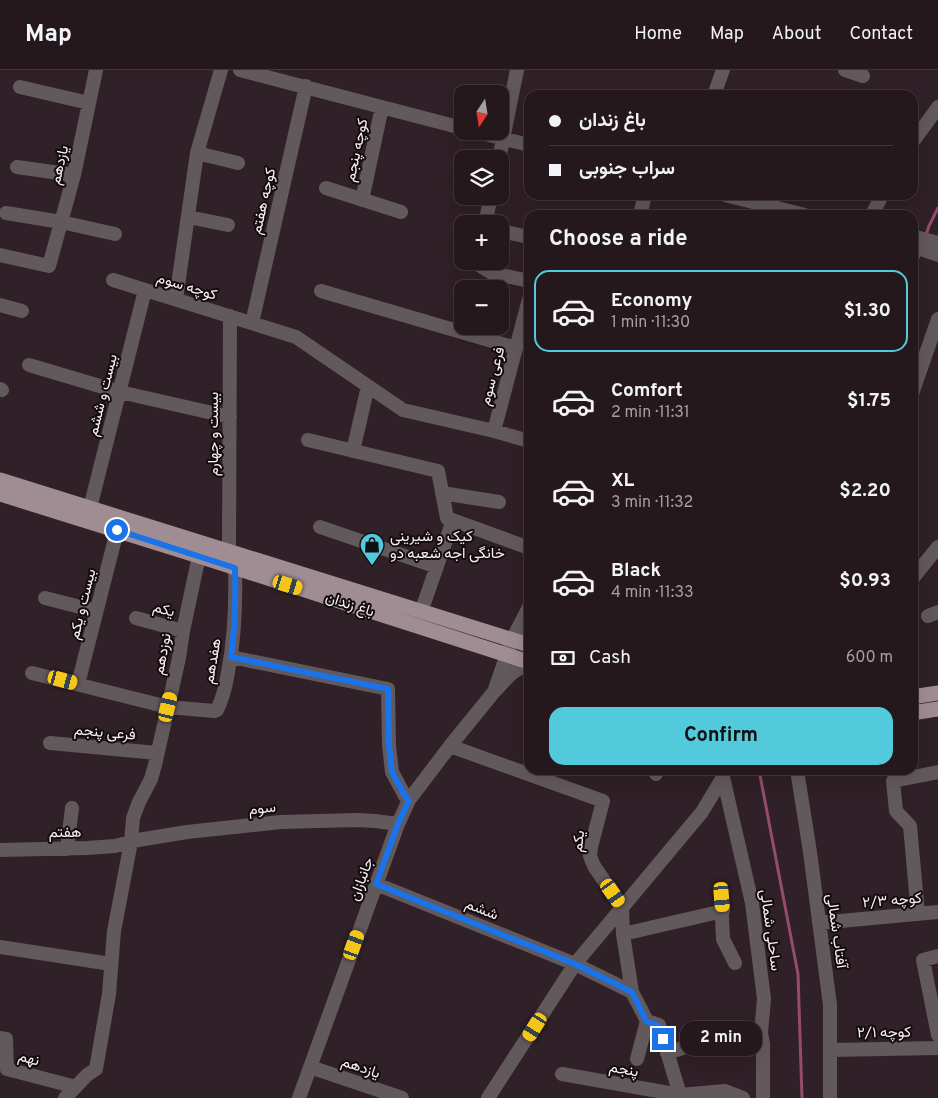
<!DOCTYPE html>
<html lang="en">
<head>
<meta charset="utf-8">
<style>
	:root { --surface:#24181d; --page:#30252a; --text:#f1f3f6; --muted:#a3a0a4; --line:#41373b; --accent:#53cadc }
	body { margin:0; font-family:Overpass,Vazirmatn,sans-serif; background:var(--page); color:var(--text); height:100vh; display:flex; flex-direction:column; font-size:19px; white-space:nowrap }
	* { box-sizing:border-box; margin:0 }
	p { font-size:16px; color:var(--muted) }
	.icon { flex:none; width:28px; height:28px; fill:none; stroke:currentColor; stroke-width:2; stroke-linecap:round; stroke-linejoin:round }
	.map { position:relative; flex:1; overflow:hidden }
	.panel { position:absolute; left:524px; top:140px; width:394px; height:565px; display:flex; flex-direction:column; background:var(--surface); border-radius:15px; box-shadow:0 5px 20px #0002,0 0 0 1px var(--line) }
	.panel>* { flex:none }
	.guide { position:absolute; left:524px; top:20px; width:394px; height:110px; border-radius:15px; box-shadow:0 5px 20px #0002,0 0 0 1px var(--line); display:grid; align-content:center; height:110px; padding:0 25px; background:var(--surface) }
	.needle { width:32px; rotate:192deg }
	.controls { position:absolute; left:454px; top:15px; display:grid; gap:10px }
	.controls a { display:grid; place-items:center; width:55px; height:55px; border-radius:10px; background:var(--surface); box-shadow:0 5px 20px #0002,0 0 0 1px var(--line); font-size:25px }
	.end { position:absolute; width:22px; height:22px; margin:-11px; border:6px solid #1a73e8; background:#fff; box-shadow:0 0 0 2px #fff }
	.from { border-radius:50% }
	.bubble { position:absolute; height:35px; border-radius:15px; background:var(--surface); box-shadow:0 5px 20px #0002,0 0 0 1px var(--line); font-size:16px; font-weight:700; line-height:35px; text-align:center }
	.car { position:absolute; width:15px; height:30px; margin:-15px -8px; border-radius:6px; box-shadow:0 0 4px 1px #0007; background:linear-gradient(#f5c518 24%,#345 0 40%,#f5c518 0 76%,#345 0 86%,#f5c518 0) }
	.guide b { display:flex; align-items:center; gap:18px; height:48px; font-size:19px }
	.guide b+b { border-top:1px solid var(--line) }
	.guide i { width:12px; height:12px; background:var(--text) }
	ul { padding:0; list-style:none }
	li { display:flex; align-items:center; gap:15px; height:82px; margin:0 10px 8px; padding:0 15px; border:2px solid transparent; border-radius:15px }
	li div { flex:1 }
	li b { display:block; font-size:19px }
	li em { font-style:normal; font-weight:700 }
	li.current { border-color:var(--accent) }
	li>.icon { width:45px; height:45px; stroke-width:1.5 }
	h2 { padding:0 25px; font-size:22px; line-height:60px }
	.pay { display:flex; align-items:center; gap:12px; height:55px; padding:0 25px; font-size:19px }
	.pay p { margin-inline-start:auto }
	.cta { display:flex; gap:10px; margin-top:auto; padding:10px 25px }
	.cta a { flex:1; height:58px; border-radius:15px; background:var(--accent); color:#111; font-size:20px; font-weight:700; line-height:58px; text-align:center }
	header { display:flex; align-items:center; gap:30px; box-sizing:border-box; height:70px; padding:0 25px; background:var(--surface); border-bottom:1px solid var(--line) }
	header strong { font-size:24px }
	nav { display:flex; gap:28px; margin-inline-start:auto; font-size:18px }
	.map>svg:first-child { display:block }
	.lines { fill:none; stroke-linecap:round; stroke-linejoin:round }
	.stream { stroke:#954b6c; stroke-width:3 }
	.minor { stroke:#62595d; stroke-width:14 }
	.major { stroke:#9f8d93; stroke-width:15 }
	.route { stroke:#1a73e8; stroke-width:6 }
	.labels { text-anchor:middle; stroke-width:4; stroke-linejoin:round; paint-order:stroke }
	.street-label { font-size:15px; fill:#fbf0f4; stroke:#130c0f }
	.poi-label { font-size:15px; fill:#fbf0f4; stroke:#130c0f; text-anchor:start }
</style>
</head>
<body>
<header>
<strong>Map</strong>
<nav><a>Home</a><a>Map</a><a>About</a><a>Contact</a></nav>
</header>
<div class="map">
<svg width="938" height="1028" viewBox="0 0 938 1028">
	<rect width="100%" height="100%" fill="#302027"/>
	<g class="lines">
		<path class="stream" d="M926,165l3,-9 9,-18
			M912,205l8,-23
			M759,700l39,204 4,124"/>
		<path class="minor" d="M240,0l222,58
			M845,0l18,6
			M20,17l69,16
			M714,25l9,-25
			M474,61l55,14
			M912,73l26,-36
			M197,83l41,10
			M499,89l18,-89
			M17,97l57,8
			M326,118l75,24
			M725,125l80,20
			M362,130l20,-93
			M6,143l55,9 54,12
			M640,145l5,-20
			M872,145l10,-20
			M188,147l40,8
			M485,154l6,-28
			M500,161l29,6
			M912,166l26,7
			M912,176l26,9
			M0,185l49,11 25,-91 22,-105
			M479,191v4l13,8 37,8
			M113,210l183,57 107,73 91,21 35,10
			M321,221l195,57
			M176,229l21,-146 24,-83
			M0,235l22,6
			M252,253l54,-237
			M29,295l91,27 110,25
			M0,319l2,1
			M912,324l26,-75
			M494,361l35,-132
			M308,370l130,31 9,47 82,30
			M353,381l15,-65
			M442,423l57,9
			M90,438l55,-218
			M320,457l117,40
			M229,482l1,-236
			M912,509l26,-32
			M45,528l51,13
			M421,542l32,-92
			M928,546l10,-4
			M136,548l47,13
			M231,587l157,32 1,56 3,27 13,24 4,4
			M32,603l136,34 46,4 3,-1c6,-12 9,-25 11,-38 7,-35 8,-69 7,-104
			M78,614l39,-153
			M495,619l17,-49 17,-33
			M50,673l107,10
			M450,676l153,55 -12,46 -1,9 4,10 28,41 1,27 9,58
			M797,700l13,82 20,153v93
			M723,703v4l29,126 12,96 -3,34 2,11v54
			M656,704l1,-4
			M67,779l5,-41
			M0,780l87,-2 28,-2 23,-6 49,-8 94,-10 76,-2 18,1 23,3
			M376,814l199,80 57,28 15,29 12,4 22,73
			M721,827l2,42 12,24
			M918,844l-8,-88 -14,-15 -3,-30 45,-9
			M819,853l119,-11
			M623,864l100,-23
			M0,877l111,17
			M938,886l-15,4 15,75
			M0,968l6,1 1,30 69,18
			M830,980l108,-2
			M667,983l40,-13 56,4
			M637,989l10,-38
			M310,997l92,31
			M562,1004l118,21 45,-4 18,7
			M65,1028l22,-23 9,-6 13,-75 5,-63 17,-89 2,-24 6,-16 12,-23 4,-14 24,-107 4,-27 16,-75
			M299,1028l99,-274 11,-24 41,-54 43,-53 19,-20 17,-11
			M488,1028l87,-134 127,-152 21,-35"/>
		<path class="major" d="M0,410l529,165
			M0,424l199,62 330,106
			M912,627l26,-4
			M912,643l26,-4"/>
	</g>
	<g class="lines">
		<path class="route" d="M117,460l118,38c1,30 0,59 -4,89l157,32 1,56 3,27 13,24 4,4 -11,24 -22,60 199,80 57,28 14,29 13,5 4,13"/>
	</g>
	<defs>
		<symbol id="shop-pin" viewBox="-11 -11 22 30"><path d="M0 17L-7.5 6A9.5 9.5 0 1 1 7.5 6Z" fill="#53cadc" stroke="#130c0f"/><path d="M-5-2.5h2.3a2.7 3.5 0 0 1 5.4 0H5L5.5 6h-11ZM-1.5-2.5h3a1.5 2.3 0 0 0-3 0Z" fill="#111"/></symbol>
	</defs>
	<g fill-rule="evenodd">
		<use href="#shop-pin" x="358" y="461" width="28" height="38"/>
	</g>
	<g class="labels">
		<g class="street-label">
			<text transform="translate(356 80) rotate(-78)" y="5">کوچه پنجم</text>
			<text transform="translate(59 95) rotate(-77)" y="5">یازدهم</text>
			<text transform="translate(263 131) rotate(-77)" y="5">کوچه هفتم</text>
			<text transform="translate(187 216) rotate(17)" y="5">کوچه سوم</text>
			<text transform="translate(492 306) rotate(-75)" y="5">فرعی سوم</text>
			<text transform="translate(102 325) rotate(-76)" y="5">بیست و ششم</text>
			<text transform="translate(213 364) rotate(-90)" y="5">بیست و چهارم</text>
			<text transform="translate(82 534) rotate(-76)" y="5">بیست و یکم</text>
			<text transform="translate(350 534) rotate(18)" y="5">باغ زندان</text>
			<text transform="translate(164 539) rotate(15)" y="5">یکم</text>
			<text transform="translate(162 584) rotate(-79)" y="5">نوزدهم</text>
			<text transform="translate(212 591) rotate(-80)" y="5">هفدهم</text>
			<text transform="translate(105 662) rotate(5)" y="5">فرعی پنجم</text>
			<text transform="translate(262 738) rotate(-6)" y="5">سوم</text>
			<text transform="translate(65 762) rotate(-1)" y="5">هفتم</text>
			<text transform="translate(578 771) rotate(-83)" y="5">یکم</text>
			<text transform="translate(361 809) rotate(-70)" y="5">جانبازان</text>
			<text transform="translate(892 830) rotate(-5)" y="5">کوچه ۲/۳</text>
			<text transform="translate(482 839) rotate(22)" y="5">ششم</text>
			<text transform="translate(771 860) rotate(82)" y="5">ساحلی شمالی</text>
			<text transform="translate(837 861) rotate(82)" y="5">آفتاب شمالی</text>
			<text transform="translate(884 962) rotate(-1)" y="5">کوچه ۲/۱</text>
			<text transform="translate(29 988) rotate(16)" y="5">نهم</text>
			<text transform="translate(361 997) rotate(19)" y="5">یازدهم</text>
			<text transform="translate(624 999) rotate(10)" y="5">پنجم</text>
		</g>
		<g class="poi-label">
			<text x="390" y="471">کیک و شیرینی<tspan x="390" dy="17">خانگی اجه شعبه دو</tspan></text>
		</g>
	</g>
</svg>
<div class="controls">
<a><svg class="needle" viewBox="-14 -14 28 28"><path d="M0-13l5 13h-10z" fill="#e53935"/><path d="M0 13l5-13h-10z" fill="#a3a0a4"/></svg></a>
<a><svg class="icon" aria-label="layers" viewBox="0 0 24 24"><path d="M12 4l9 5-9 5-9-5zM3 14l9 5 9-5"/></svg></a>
<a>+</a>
<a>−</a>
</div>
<i class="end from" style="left:117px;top:460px"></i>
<i class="end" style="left:663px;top:969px"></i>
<div class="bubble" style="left:680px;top:951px;width:82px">2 min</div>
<i class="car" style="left:288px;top:515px;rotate:107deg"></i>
<i class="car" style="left:63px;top:610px;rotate:105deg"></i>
<i class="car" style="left:168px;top:637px;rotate:13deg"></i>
<i class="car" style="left:613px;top:823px;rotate:145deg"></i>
<i class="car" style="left:722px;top:827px;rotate:175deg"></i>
<i class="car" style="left:354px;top:875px;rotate:20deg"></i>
<i class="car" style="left:535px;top:957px;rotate:212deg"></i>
<div class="guide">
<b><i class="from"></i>باغ زندان</b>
<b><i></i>سراب جنوبی</b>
</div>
<section class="panel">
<h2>Choose a ride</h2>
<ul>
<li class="current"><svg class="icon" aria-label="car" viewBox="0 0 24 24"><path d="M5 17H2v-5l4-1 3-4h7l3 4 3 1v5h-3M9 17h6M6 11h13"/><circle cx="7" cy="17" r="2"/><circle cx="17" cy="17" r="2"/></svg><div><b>Economy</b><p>1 min · 11:30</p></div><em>$1.30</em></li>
<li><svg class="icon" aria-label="car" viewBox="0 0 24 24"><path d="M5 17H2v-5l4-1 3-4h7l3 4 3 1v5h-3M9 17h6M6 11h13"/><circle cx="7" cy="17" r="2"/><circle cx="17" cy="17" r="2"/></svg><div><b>Comfort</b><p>2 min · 11:31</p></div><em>$1.75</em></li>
<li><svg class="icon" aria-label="car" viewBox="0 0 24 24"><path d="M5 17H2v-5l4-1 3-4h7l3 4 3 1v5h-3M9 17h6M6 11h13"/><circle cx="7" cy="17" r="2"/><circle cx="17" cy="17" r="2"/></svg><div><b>XL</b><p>3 min · 11:32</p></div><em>$2.20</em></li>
<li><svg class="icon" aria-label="car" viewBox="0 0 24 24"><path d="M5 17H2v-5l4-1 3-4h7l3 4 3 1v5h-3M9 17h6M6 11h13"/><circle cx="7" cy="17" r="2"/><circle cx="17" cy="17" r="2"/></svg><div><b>Black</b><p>4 min · 11:33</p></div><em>$0.93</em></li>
</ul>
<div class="pay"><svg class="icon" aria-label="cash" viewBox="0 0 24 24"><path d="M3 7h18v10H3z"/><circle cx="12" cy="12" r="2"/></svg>Cash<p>600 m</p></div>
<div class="cta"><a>Confirm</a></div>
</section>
</div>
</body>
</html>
